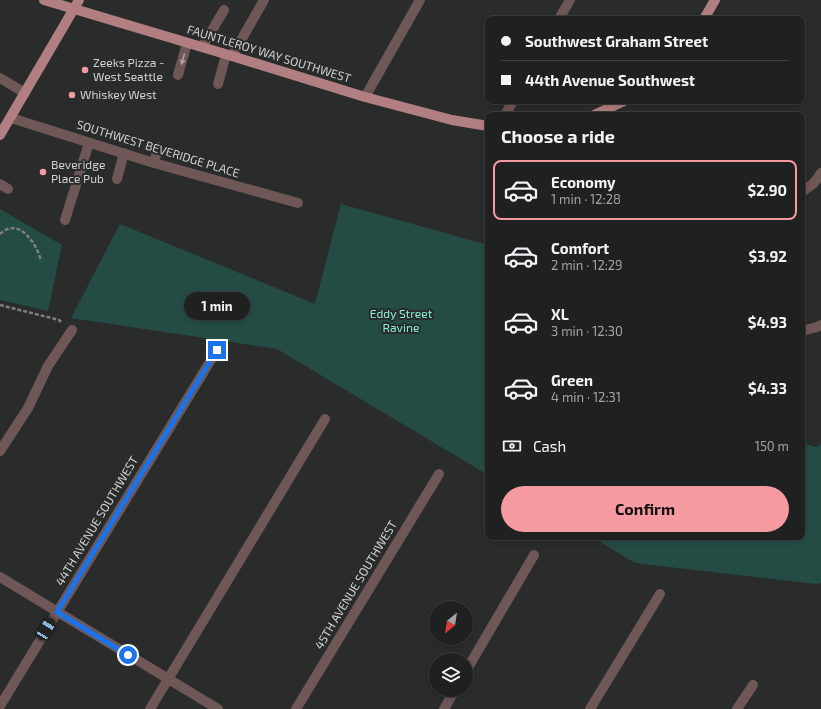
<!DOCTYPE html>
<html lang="en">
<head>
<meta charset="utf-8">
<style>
	:root { --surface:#1f2120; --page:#2c2e2d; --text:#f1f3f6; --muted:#a1a3a5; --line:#3c3e3e; --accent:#f49aa0 }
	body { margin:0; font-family:"Exo 2",sans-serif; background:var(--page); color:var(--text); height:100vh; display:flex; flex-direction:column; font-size:15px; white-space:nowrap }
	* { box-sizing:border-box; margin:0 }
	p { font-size:13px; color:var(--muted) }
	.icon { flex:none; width:22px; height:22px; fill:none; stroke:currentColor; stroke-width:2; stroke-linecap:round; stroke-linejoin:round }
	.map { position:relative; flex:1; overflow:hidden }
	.sheet { position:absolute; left:485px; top:112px; width:320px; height:428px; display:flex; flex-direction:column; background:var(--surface); border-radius:8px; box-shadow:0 2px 6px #0003,0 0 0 1px var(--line) }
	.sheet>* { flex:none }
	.banner { position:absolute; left:485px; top:16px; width:320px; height:88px; border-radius:8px; box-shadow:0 2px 6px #0003,0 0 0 1px var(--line); display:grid; align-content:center; height:88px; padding:0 16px; background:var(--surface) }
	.needle { width:26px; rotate:210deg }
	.tools { position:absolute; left:429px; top:601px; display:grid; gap:8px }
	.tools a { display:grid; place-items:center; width:44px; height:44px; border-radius:50%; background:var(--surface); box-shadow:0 2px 6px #0003,0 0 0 1px var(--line); font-size:20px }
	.end { position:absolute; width:18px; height:18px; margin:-9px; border:5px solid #1a73e8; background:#fff; box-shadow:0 0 0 2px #fff }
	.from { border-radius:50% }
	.bubble { position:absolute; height:28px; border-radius:14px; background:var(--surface); box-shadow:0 2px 6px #0003,0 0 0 1px var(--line); font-size:13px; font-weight:700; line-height:28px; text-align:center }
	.car { position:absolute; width:12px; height:24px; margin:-12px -6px; border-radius:5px; box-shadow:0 0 3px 1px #0007; background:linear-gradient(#222 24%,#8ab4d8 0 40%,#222 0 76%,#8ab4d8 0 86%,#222 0) }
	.banner b { display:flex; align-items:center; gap:14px; height:38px; font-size:15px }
	.banner b+b { border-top:1px solid var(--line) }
	.banner i { width:10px; height:10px; background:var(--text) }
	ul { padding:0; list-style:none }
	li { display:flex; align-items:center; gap:12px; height:60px; margin:0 8px 6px; padding:0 8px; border:2px solid transparent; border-radius:8px }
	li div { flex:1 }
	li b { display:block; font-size:15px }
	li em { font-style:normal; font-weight:700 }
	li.on { border-color:var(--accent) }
	li>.icon { width:36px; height:36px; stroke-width:1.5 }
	h2 { padding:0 16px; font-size:18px; line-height:48px }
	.pay { display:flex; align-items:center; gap:10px; height:44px; padding:0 16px; font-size:15px }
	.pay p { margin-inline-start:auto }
	.action { display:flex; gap:8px; margin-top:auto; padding:8px 16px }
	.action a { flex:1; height:46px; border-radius:24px; background:var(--accent); color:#111; font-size:16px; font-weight:700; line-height:46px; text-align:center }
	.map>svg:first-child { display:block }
	.green { fill:#244c45 }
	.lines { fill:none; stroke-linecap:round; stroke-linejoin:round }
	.path { stroke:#7e8080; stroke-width:2.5; stroke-dasharray:4 2; stroke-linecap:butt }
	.minor { stroke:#6f5657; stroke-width:10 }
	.major { stroke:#b17f82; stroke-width:10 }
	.oneway { fill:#a9a0a1 }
	.route { stroke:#1a73e8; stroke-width:5 }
	.poi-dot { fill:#f49aa0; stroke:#292c2b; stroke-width:1.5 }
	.labels { text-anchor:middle; stroke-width:4; stroke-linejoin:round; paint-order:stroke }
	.street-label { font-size:12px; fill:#d0d2d2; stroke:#292c2b }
	.poi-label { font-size:12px; fill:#d0d2d2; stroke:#292c2b; text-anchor:start }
	.park-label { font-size:12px; fill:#86f0dd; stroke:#292c2b }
</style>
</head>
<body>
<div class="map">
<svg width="821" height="709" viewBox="0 0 821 709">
	<rect width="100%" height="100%" fill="#292c2b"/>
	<path class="green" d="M341,204l147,41v230l-211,-126 -206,-31 49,-94 195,80z
		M0,209l62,36 -14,66 -48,-11z
		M802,443l14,4 5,-3v139l-5,1 -181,-21 -43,-26h210z"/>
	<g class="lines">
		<path class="path" d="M0,234c19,-18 37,10 41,27
			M0,305l59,15 2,2"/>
		<path class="minor" d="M559,19l11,-19
			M202,47l22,-37
			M232,56l32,-56
			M178,75l9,-32
			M0,78l25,15
			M218,84l8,-29
			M365,97l55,-97
			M505,115l8,-14
			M11,118l143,45 144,40
			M154,163l4,-16
			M117,179l7,-26
			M0,184l8,5
			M802,192l12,-9 7,-10
			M65,220l24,-77
			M802,331l15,-4 4,-2
			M0,451l28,-43 20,-42 24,-36
			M0,577l218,132
			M466,671l68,-116
			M0,706l217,-356
			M150,709l175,-290
			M296,709l143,-235
			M444,709l11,-19
			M590,709l70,-115
			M737,709l16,-24"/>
		<path class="major" d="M44,0l188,56 133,41 87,23 36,6
			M704,19l11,-19
			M594,115l30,-14
			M0,135l79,-135"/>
	</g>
	<defs><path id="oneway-solid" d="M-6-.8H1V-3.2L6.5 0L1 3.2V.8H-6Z"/></defs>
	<use class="oneway" href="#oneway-solid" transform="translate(183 59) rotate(105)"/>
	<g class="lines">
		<path class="route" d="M128,655l-71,-43 160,-262"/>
	</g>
	<g class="poi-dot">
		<circle cx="85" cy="70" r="4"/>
		<circle cx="72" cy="95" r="4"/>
		<circle cx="43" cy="172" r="4"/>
	</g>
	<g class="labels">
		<g class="street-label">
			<text transform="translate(269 54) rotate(17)" y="4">FAUNTLEROY WAY SOUTHWEST</text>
			<text transform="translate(158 149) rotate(17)" y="4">SOUTHWEST BEVERIDGE PLACE</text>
			<text transform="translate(97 521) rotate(-59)" y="4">44TH AVENUE SOUTHWEST</text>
			<text transform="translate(356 585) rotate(-59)" y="4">45TH AVENUE SOUTHWEST</text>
		</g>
		<g class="poi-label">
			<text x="93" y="67">Zeeks Pizza -<tspan x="93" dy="14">West Seattle</tspan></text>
			<text x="80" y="99">Whiskey West</text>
			<text x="51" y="169">Beveridge<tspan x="51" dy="14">Place Pub</tspan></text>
		</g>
		<g class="park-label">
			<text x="401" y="318">Eddy Street<tspan x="401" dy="14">Ravine</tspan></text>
		</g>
	</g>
</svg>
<div class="tools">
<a><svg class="needle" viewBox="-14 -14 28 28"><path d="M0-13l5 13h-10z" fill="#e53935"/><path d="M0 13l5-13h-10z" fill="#a1a3a5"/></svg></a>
<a><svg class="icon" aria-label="layers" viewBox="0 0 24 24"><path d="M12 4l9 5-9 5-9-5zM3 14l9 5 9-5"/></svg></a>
</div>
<i class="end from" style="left:128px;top:655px"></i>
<i class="end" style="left:217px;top:350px"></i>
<div class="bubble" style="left:184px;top:292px;width:66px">1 min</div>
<i class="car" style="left:46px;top:629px;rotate:31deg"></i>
<div class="banner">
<b><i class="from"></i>Southwest Graham Street</b>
<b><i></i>44th Avenue Southwest</b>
</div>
<section class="sheet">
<h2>Choose a ride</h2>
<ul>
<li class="on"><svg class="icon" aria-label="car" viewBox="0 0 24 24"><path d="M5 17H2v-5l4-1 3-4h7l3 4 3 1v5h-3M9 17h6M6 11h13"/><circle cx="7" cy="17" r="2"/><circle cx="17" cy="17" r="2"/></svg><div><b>Economy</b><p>1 min · 12:28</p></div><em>$2.90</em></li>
<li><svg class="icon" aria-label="car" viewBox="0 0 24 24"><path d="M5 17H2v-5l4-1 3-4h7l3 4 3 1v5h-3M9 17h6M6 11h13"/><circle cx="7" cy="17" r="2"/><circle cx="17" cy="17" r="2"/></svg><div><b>Comfort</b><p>2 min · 12:29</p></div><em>$3.92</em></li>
<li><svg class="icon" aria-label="car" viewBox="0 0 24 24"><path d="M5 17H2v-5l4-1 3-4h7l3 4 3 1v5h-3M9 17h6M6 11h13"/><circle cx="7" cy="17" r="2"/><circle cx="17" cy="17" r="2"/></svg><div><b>XL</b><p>3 min · 12:30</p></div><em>$4.93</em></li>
<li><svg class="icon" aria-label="car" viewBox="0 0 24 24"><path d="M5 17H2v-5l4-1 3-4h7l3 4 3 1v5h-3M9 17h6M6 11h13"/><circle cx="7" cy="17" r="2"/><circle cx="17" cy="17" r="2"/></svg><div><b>Green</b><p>4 min · 12:31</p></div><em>$4.33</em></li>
</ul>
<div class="pay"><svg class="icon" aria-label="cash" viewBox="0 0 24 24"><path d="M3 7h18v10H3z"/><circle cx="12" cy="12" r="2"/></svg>Cash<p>150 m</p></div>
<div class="action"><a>Confirm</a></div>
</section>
</div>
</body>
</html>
